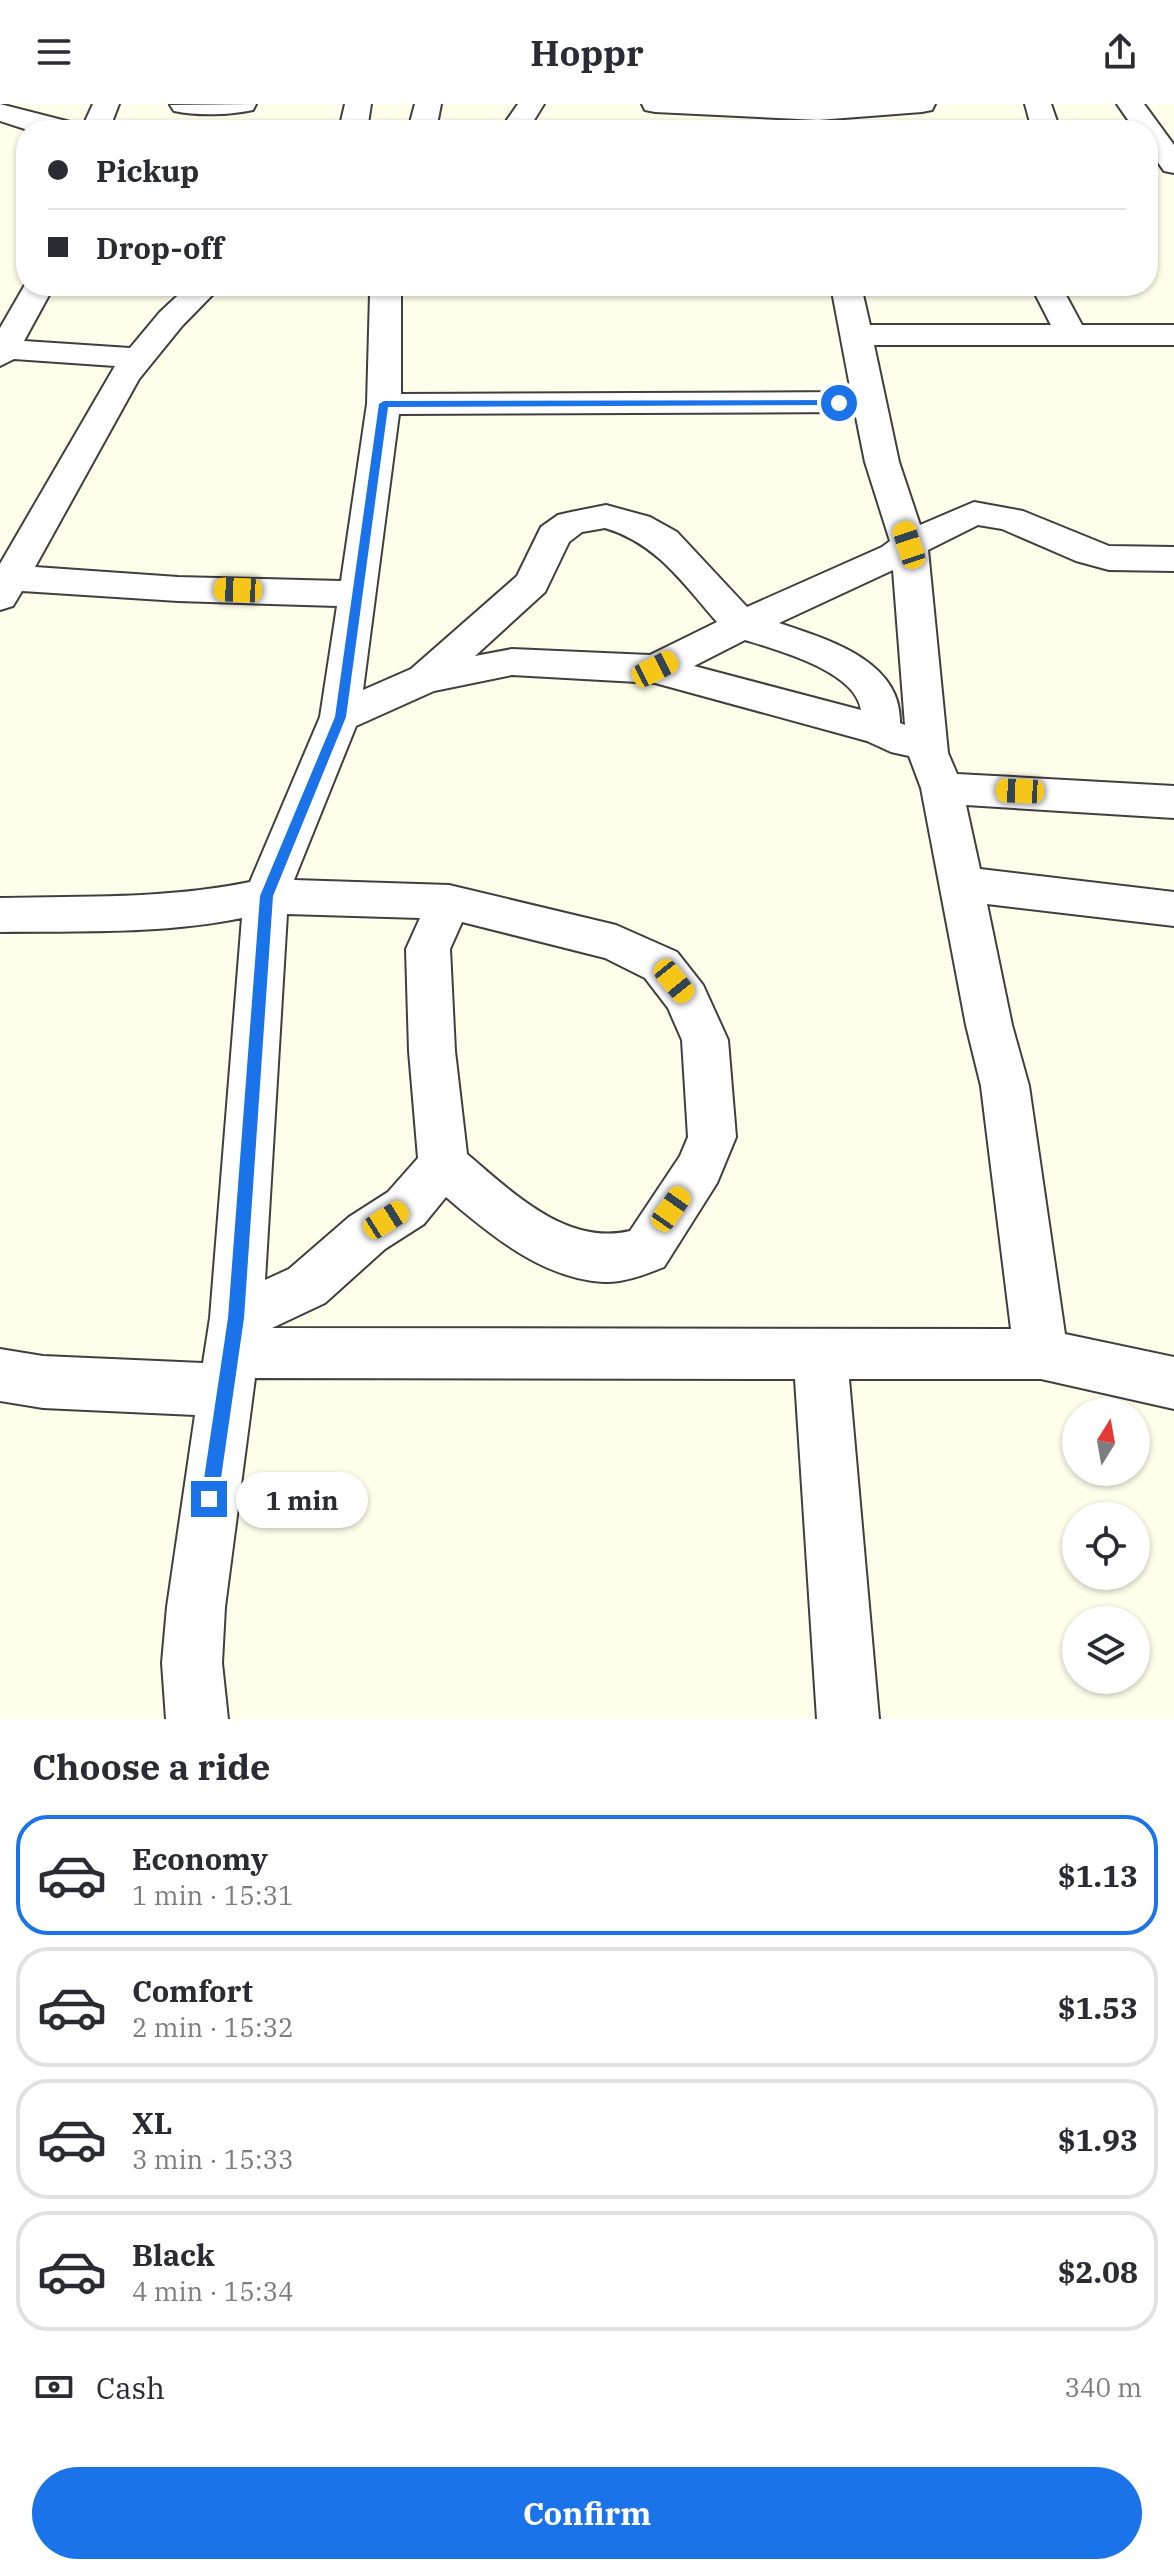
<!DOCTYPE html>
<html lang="en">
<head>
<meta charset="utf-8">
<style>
	:root { --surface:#fff; --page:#f7f7f7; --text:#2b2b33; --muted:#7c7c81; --line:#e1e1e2; --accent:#1a73e8 }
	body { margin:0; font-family:"IBM Plex Serif",serif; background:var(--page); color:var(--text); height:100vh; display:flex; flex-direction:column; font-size:30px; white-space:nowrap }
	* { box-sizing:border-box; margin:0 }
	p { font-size:26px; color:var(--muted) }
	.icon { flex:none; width:44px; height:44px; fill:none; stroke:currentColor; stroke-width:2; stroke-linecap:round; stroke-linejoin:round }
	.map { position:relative; height:1615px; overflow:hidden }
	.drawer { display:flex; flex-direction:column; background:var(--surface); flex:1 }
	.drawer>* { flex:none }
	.top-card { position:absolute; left:16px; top:16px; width:1142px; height:176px; border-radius:32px; box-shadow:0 2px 6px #0004; display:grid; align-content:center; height:176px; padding:0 32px; background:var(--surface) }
	.needle { width:52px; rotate:11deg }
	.buttons { position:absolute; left:1062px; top:1294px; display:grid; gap:16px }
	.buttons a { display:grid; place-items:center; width:88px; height:88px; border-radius:50%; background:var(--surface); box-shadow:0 2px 6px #0004; font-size:40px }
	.end { position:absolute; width:36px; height:36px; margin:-18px; border:10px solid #1a73e8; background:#fff; box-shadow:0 0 0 4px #fff }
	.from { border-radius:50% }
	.bubble { position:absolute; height:56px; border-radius:28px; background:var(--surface); box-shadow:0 2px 6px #0004; font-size:26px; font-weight:700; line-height:56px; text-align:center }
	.car { position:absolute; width:24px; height:48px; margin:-24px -12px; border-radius:10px; box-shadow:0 0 6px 2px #0007; background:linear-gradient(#f5c518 24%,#345 0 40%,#f5c518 0 76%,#345 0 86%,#f5c518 0) }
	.top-card b { display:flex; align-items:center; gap:28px; height:76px; font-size:30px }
	.top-card b+b { border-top:2px solid var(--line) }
	.top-card i { width:20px; height:20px; background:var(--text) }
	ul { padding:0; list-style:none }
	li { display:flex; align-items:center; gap:24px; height:120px; margin:0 16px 12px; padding:0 16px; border:4px solid var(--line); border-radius:32px }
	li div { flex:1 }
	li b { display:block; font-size:30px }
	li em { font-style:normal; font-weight:700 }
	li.selected { border-color:var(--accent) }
	li>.icon { width:72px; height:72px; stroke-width:1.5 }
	h2 { padding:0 32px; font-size:36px; line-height:96px }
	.pay { display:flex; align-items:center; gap:20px; height:88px; padding:0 32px; font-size:30px }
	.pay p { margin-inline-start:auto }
	.primary-button { display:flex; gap:16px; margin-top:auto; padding:16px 32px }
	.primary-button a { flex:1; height:92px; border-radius:48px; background:var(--accent); color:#fff; font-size:32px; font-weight:700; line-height:92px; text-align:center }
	header { display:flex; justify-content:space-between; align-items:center; height:104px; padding:0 32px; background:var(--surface); font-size:36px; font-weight:700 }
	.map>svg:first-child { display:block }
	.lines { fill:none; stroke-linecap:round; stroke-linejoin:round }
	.minor-casing { stroke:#3f3f3f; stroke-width:4 }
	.minor { fill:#fff; fill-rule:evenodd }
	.route { fill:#1a73e8 }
</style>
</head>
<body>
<header><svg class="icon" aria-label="menu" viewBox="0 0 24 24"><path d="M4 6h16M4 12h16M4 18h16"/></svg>Hoppr<svg class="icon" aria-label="share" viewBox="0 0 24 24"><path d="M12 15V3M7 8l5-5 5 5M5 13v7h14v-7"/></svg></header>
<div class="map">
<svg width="1174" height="1615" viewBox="0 0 1174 1615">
	<rect width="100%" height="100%" fill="#fffeeb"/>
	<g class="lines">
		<defs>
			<path id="minor" d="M0,0l78,20 3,6 12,-26h26l-10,26h-81l-28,-9z
				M256,0l-3,6c-23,5 -56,6 -79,1l-4,-6z
				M345,0h26l-4,26h-28z
				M415,0h26l-5,26h-28z
				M518,0h26l-16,26h-28z
				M642,0h293l-3,6 -10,2 -104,8 -163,-8 -10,-2z
				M1025,0h26l9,26h-28z
				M1117,0h27l30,41v28l-10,-2 -16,-23v-18h-13z
				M26,179v3h28l-30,55 106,7 30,-36 28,-26h33l-39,40 -43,53 -104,188 143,10 163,4 26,-177 3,-110 -6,-8h34l3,5v103l450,-2 -20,-106h30l9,39h181l-20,-39h30l21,39h92v20h-300l25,117 21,63 54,-23 49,9 86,35 65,1v24l-65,-1 -33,-9 -74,-32 -24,-4 -50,25 20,203 9,21 217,12v32l-208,-13 14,64 194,23v34l-187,-22 25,121 17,61 36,248 109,23v52l-133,-30h-192l30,340h-62l-22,-340 -540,-1 -30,229 -3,56 6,56h-62l-4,-56 5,-56 28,-192 -152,-7 -43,-7v-52l43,7 160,7 7,-45 32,-400c-78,16 -162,13 -242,14v-34c83,-2 168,1 250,-16l70,-165 17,-111 -159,-5 -156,-10 -9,15 -13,4v-46l115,-198 -101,-7 -14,7v-38zM855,308l10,50 25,79 -8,6 -135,60 -70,-75 -27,-15 -44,-12 -35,7 -13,3 -17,12 -24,49 -106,93 -48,21 36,-276zM605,424c51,15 78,55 112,94l-67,33 -138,-6 -37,7 70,-64 24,-50 13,-10zM893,466l12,155 -5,-2c2,-63 -74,-84 -121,-100zM745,536c32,10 111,31 116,70l-167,-44zM512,571l143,8 212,58 24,11 18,4 12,32 45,237 15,61 30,243 -739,-1 53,-25 60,-54 39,-25 22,-27c43,37 97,82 158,85 20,1 42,-8 60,-15l53,-84 19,-46 -8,-97 -25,-55 -26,-33 -61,-27 -167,-40 -155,-5 62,-154 78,-35zM287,810l133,4 -14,31 3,102 9,107 -30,34 -39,25 -60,52 -24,11zM462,818l143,36 40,20 23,30 14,32 6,97 -8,19 -50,75c-64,15 -118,-39 -163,-77l-12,-103 -5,-102z"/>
		</defs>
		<use href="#minor" class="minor-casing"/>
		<use href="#minor" class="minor"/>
	</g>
	<path class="route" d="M839,296l3,5 -454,2 -42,310 -73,179 -29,422 -26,181 -3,6 -6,3 -5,-3 -3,-6 27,-181 32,-422 75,-179 44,-313 5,-3z"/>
</svg>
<div class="buttons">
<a><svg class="needle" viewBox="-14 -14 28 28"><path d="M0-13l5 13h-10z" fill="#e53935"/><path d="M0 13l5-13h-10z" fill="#7c7c81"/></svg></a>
<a><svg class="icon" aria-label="locate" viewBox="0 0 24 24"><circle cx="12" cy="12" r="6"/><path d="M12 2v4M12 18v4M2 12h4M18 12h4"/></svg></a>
<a><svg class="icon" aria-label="layers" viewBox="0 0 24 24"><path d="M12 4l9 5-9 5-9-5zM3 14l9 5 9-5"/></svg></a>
</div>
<i class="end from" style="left:839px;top:299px"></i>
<i class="end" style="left:209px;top:1395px"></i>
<div class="bubble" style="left:236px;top:1368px;width:132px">1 min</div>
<i class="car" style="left:909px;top:441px;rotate:342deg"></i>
<i class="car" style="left:238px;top:486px;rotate:272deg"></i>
<i class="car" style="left:655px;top:565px;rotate:63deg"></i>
<i class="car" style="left:1020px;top:687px;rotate:272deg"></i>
<i class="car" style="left:674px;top:877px;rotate:141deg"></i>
<i class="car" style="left:671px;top:1105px;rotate:35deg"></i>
<i class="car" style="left:386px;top:1116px;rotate:58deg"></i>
<div class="top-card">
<b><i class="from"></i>Pickup</b>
<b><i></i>Drop-off</b>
</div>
</div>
<section class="drawer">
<h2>Choose a ride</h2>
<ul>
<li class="selected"><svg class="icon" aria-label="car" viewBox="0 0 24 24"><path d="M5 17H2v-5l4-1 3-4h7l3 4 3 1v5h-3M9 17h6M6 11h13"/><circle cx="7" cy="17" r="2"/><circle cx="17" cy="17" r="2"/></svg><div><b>Economy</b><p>1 min · 15:31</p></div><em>$1.13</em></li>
<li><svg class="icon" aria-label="car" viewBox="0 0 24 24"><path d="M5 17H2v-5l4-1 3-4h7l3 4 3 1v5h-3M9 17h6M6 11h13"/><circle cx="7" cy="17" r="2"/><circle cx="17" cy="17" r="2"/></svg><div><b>Comfort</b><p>2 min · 15:32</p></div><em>$1.53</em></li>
<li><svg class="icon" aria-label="car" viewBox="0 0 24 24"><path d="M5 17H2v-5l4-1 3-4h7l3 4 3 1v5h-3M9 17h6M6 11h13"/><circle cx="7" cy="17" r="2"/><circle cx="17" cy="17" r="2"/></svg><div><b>XL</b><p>3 min · 15:33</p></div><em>$1.93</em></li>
<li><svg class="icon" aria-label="car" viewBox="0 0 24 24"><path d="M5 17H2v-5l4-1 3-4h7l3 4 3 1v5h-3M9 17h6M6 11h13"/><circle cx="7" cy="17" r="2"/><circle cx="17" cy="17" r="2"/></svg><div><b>Black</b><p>4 min · 15:34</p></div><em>$2.08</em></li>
</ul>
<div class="pay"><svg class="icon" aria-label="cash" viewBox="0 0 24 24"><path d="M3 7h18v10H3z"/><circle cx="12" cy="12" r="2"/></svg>Cash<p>340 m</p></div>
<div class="primary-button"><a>Confirm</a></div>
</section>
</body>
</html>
